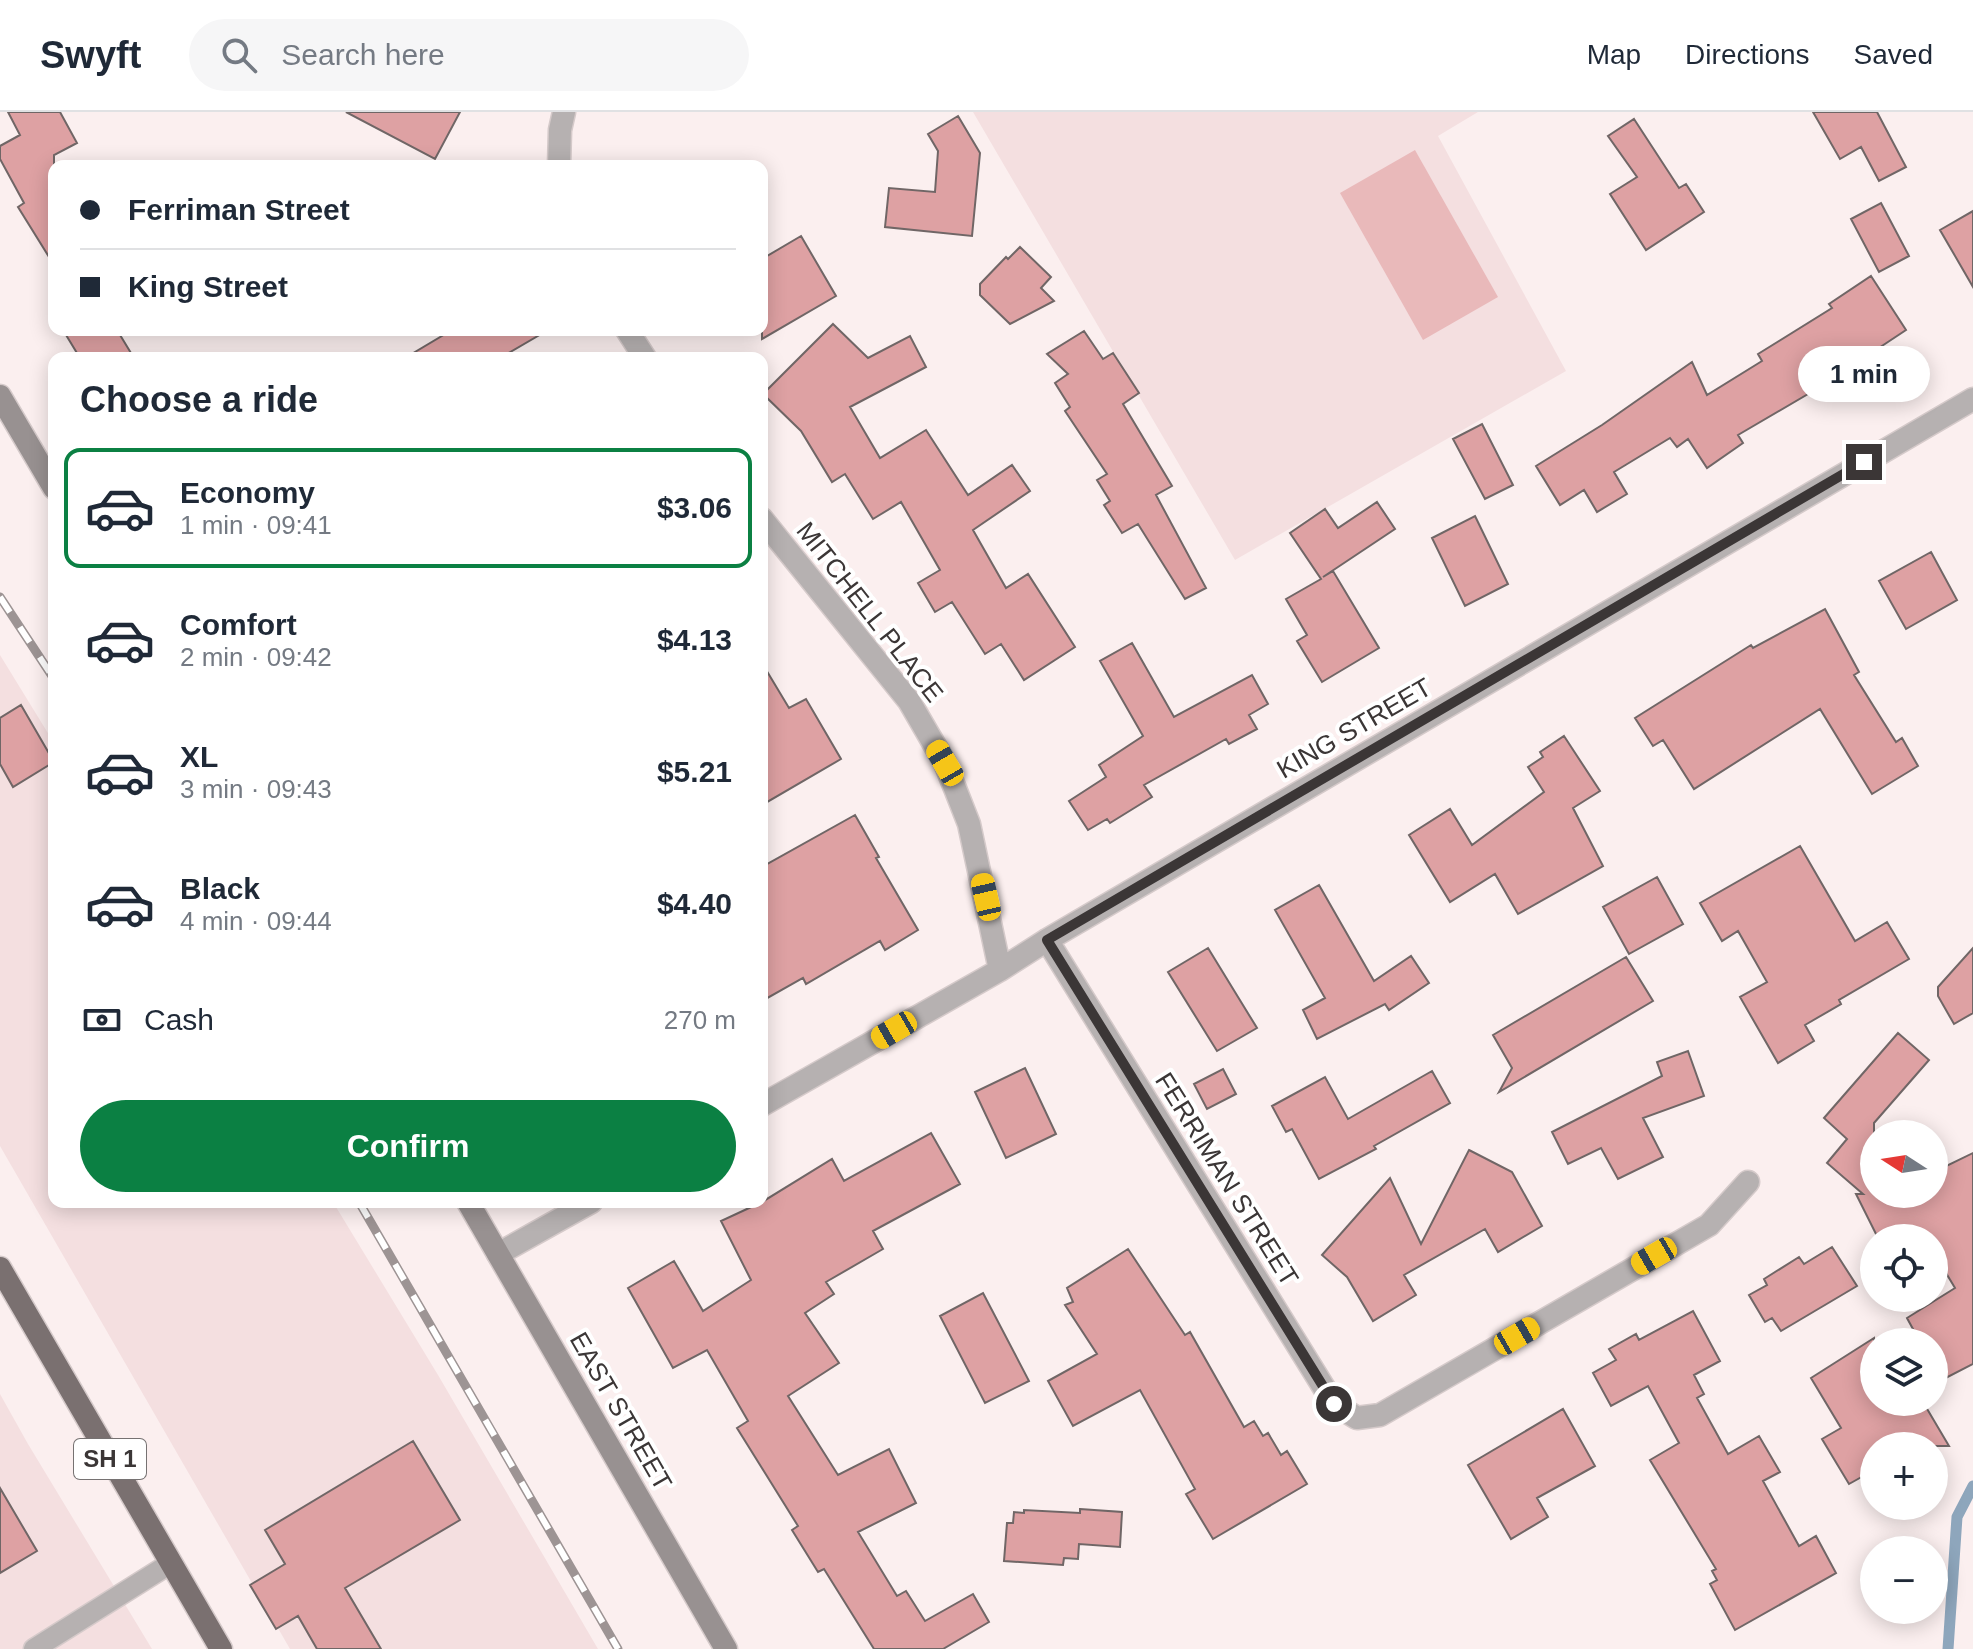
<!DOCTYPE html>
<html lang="en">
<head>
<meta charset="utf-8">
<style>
	:root { --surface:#fff; --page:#f6f6f7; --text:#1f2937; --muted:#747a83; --line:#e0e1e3; --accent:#0b8043 }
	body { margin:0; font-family:Helvetica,sans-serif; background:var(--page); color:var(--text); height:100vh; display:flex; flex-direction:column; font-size:30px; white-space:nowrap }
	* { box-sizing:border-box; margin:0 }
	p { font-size:26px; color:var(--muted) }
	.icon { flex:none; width:44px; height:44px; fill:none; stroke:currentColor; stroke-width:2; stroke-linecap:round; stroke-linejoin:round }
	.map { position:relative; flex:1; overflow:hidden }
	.details { position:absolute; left:48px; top:240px; width:720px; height:856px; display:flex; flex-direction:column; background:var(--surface); border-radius:16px; box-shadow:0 4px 20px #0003 }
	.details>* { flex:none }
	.hud { position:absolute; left:48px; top:48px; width:720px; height:176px; border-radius:16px; box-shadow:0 4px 20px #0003; display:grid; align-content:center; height:176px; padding:0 32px; background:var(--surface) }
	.needle { width:52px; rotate:282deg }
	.fabs { position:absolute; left:1860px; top:1008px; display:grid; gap:16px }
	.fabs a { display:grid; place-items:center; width:88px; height:88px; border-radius:50%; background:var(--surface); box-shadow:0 4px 20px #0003; font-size:40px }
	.end { position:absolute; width:36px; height:36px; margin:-18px; border:10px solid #3b3636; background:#fff; box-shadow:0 0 0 4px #fff }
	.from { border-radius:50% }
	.bubble { position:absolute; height:56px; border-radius:28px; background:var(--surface); box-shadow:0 4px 20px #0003; font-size:26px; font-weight:800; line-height:56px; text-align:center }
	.car { position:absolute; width:24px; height:48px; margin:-24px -12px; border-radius:10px; box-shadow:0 0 6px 2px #0007; background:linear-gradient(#f5c518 24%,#345 0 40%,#f5c518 0 76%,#345 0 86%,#f5c518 0) }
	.hud b { display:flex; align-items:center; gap:28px; height:76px; font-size:30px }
	.hud b+b { border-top:2px solid var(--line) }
	.hud i { width:20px; height:20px; background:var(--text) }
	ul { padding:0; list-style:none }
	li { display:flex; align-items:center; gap:24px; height:120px; margin:0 16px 12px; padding:0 16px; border:4px solid transparent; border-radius:16px }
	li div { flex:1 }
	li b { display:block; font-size:30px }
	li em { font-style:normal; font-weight:800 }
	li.current { border-color:var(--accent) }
	li>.icon { width:72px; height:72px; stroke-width:1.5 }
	h2 { padding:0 32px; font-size:36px; line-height:96px }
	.pay { display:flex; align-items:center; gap:20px; height:88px; padding:0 32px; font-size:30px }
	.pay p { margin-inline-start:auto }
	.action { display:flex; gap:16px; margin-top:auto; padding:16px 32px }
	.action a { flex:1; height:92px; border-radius:48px; background:var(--accent); color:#fff; font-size:32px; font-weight:800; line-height:92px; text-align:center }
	header { display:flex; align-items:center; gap:48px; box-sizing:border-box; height:112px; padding:0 40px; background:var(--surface); border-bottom:2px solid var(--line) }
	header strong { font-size:38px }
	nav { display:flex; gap:44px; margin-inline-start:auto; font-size:28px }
	.search { width:560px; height:72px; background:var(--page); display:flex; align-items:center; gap:20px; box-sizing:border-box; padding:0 28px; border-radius:44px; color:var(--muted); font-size:30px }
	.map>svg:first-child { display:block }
	.built { fill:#f4dfe0 }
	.green { fill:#e9b9ba }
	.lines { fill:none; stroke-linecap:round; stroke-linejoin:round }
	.stream { stroke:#8ea6bc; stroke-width:11 }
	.building { fill:#dea1a3; stroke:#706666; stroke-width:2 }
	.service-casing { stroke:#d5caca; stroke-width:23 }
	.minor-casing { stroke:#d5caca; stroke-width:25 }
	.secondary-casing { stroke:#d5caca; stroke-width:25 }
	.trunk-casing { stroke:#d5caca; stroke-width:25 }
	.service { stroke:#b6b1b1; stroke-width:20 }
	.minor { stroke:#b6b1b1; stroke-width:22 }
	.secondary { stroke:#989191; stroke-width:22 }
	.trunk { stroke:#7a7070; stroke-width:22 }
	.rail-casing { stroke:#9d9494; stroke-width:9 }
	.rail { stroke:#fff; stroke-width:6; stroke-dasharray:18; stroke-linecap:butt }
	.route { stroke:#3b3636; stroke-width:10 }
	.labels { text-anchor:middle; stroke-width:8; stroke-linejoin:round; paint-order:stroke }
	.shield { fill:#fff; stroke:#767272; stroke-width:2 }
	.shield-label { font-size:24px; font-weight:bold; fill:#3b3636 }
	.street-label { font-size:26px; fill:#3b3636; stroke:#fff }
</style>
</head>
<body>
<header>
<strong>Swyft</strong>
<div class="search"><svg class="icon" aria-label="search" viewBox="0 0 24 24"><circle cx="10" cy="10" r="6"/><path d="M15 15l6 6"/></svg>Search here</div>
<nav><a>Map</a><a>Directions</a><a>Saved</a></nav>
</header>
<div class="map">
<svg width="1973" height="1537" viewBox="0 0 1973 1537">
	<rect width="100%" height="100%" fill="#fbefef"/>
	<path class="built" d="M973,0h505l-40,24 128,235 -331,189z
		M0,543l54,88v459h279l105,173 160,274h-308l-290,-503z
		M0,1282l28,50 124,205h-152z"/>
	<path class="green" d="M1415,38l83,147 -75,43 -83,-147z"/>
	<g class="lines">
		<path class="stream" d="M1948,1537l9,-132 16,-31"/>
	</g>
	<path class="building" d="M8,0h52l17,31 -23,12v110l-36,-58 6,-4 -24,-44v-13l20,-11z
		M346,0h114l-25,47z
		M1813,0h64l29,55 -27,14 -18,-34 -21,12z
		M958,4l22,37 -8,83 -87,-9 4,-39 46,4 3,-41 -10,-17z
		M1634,7l45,69 7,-4 18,28 -58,38 -36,-56 27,-17 -29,-41z
		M1881,91l28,53 -30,16 -28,-53z
		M1973,99v76l-33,-57z
		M801,124l35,60 -74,43v-80z
		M1020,135l31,30 -10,11 13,13 -44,23 -30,-29v-11l26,-27 2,2z
		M1871,164l35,54 -86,57 -82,48 5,8 -36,25 -19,-29 -11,8 -7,-9 -56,34 13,22 -30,18 -13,-22 -24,15 -24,-39 66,-41 90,-63 15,33 55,-34 -4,-7 74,-46 -3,-4z
		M833,212l35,34 42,-22 16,31 -76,40 30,51 46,-28 42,65 44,-30 18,26 -57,39 33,58 22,-14 47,73 -51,33 -23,-36 -16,10 -33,-52 -17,10 -17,-29 22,-13 -39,-68 -28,17 -28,-45 -13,8 -31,-51 -38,-37z
		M63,218h54l17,28h-54z
		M452,218h96l-48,28h-95z
		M1084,219l19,28 10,-6 26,40 -16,11 49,82 -16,9 50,93 -21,11 -47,-75 -16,9 -18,-28 6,-4 -13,-21 10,-6 -42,-63 5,-4 -15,-24 13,-9 -21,-20z
		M1482,312l31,61 -28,14 -32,-60z
		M1377,390l18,27 -72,48 10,-6 46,77 -57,34 -25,-41 10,-6 -21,-36 35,-20 -31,-46 35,-24 13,19z
		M1475,404l33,68 -43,22 -33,-68z
		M1931,440l26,48 -51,29 -27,-48z
		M1825,497l34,63 -5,3 42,67 6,-4 16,28 -46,28 -52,-85 -126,80 -31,-49 -10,6 -18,-28 116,-73 2,3z
		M1132,531l42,74 78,-42 16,29 -19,11 8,14 -28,15 -3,-5 -82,46 8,12 -42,26 -3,-4 -19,11 -19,-29 37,-24 -7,-12 44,-29 -43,-75z
		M762,551l27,45 17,-9 35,60 -79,46z
		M21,593l33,57 -41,25 -13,-23v-46z
		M1564,624l36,55 -27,17 30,58 -85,48 -23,-40 -45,28 -41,-67 41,-26 22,36 72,-53 -16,-25 15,-10 -3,-5z
		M855,703l24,42 -3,1 42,72 -33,20 -5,-9 -74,43 -3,-6 -41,23v-134z
		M1800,734l55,95 32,-19 22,37 -70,41 2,4 -36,21 9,16 -36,22 -38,-66 27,-15 -29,-51 -16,10 -22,-38z
		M1657,765l26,47 -54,30 -26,-47z
		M1319,773l55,96 37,-25 18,27 -40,27 -4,-6 -68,35 -14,-29 22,-12 -50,-88z
		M1208,836l49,80 -40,23 -49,-79z
		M1973,836v65l-19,11 -16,-28v-9z
		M1626,845l27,44 -154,91 13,-24 -19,-33z
		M1898,921l31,27 -55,63v71h60v-22l39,-19v211l-39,20v-42h-14l-13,-24 48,-30 -21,-35v-15h-56l-22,-44h7l-36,-31 20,-24 -23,-21z
		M1688,939l16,45 -61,22 20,39 -45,22 -17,-31 -33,16 -16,-32 110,-56 -5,-14z
		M1025,956l31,66 -50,24 -31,-66z
		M1223,957l13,25 -29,15 -13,-25z
		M1432,959l18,32 -76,43 2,3 -57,30 -27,-50 -6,3 -14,-26 53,-29 23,42z
		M931,1021l29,51 -87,47 10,18 -57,33 8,12 -29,19 34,50 -51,33 50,79 51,-26 27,54 -58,29 39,64 9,-5 19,30 48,-27 16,28 -46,27h-69l-50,-80 -6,3 -26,-42 6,-4 -61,-98 11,-7 -41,-71 -34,18 -45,-80 46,-27 29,50 48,-31 -30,-59 41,-19 70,-43 12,22z
		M1469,1038l43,22 30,54 -44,26 -13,-23 -81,46 12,20 -43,26 -26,-44 -25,-22 68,-77 31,66z
		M1832,1135l25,39 -76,45 -9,-13 -7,4 -16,-27 18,-10 -3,-6 35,-22 5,7z
		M1128,1137l57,86 5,-3 54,95 10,-6 9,15 5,-3 13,22 6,-4 20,33 -94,55 -27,-45 9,-5 -55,-99 -67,36 -25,-45 49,-27 -32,-49 8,-3 -6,-14z
		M983,1181l46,88 -44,22 -45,-87z
		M1693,1199l27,50 -26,14 10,19 -7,4 31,56 31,-18 21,36 -17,9 36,65 17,-10 20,37 -101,57 -25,-46 7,-4 -5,-9 4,-2 -66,-109 29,-17 -31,-57 -37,20 -18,-33 23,-13 -7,-11 27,-15 3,6z
		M1874,1226v64h49l26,44h-75v24l-25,14 -27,-45 19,-11 -30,-50z
		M1563,1297l32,57 -58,32 11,19 -37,22 -43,-74z
		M413,1329l47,79 -115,68 36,61h-64l-19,-33 -22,13 -26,-44 35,-21 -20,-34z
		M0,1376l37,63 -37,22z
		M1080,1397l42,3 -2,35 -41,-3 -1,15 -14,-1 -1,7 -59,-4 3,-38h6l1,-11 10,1v-3l56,3z"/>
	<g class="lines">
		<defs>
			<path id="service" d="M34,1537l137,-86"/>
			<path id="minor" d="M559,54l1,-36 4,-18
				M627,218l18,28
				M762,407l147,182 36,62 24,61 31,146
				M1047,828l287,464 23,14 23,-3 329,-190 39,-43
				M762,993l238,-135 47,-30 926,-541
				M498,1142l93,-52"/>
			<path id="secondary" d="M0,284l54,92
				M468,1090l258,447"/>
			<path id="trunk" d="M0,1156l221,381"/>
		</defs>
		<use href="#service" class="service-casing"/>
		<use href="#minor" class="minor-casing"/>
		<use href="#secondary" class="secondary-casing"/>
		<use href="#trunk" class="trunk-casing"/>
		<use href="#service" class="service"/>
		<use href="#minor" class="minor"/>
		<use href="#secondary" class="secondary"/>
		<use href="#trunk" class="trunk"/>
		<defs>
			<path id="rail" d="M0,485l54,82
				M359,1090l259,447"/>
		</defs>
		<use href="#rail" class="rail-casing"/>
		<use href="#rail" class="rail"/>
	</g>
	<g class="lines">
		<path class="route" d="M1334,1292l-287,-464 817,-478"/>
	</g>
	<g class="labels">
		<rect class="shield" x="74" y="1327" width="72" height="40" rx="6"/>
		<g class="shield-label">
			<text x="110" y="1355">SH 1</text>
		</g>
		<g class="street-label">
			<text transform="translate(870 500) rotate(52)" y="9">MITCHELL PLACE</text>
			<text transform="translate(1354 616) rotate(-30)" y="9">KING STREET</text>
			<text transform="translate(1227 1067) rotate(58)" y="9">FERRIMAN STREET</text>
			<text transform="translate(621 1299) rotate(60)" y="9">EAST STREET</text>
		</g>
	</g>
</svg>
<div class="fabs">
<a><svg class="needle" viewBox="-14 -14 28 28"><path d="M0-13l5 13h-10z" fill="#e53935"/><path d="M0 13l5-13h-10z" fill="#747a83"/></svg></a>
<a><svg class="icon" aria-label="locate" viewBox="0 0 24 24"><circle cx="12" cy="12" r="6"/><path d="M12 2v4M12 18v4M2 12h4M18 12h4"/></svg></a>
<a><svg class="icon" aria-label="layers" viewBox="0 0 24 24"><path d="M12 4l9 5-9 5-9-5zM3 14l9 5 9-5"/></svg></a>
<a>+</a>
<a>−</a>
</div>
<i class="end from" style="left:1334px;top:1292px"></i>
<i class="end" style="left:1864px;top:350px"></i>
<div class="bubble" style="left:1798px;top:234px;width:132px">1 min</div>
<i class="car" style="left:945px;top:651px;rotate:330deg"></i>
<i class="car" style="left:986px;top:785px;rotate:347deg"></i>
<i class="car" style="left:894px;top:918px;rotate:240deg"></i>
<i class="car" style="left:1654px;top:1144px;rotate:240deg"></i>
<i class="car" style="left:1517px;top:1224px;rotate:60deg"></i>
<div class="hud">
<b><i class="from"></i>Ferriman Street</b>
<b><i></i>King Street</b>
</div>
<section class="details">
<h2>Choose a ride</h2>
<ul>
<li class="current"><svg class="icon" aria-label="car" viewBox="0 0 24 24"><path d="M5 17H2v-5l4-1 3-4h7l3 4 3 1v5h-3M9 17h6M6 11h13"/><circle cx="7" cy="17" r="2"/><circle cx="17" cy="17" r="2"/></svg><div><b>Economy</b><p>1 min · 09:41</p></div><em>$3.06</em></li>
<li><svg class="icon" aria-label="car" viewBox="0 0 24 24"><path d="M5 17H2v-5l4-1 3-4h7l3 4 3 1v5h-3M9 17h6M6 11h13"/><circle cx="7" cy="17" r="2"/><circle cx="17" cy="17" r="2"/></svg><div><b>Comfort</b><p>2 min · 09:42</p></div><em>$4.13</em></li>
<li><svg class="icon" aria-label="car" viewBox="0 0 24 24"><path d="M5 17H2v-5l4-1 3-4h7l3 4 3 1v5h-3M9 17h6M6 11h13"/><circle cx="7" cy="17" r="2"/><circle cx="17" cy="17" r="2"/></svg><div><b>XL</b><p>3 min · 09:43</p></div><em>$5.21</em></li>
<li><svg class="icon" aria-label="car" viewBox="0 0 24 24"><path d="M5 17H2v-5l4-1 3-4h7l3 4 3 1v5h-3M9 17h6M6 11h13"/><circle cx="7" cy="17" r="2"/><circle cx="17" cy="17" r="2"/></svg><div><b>Black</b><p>4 min · 09:44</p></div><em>$4.40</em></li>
</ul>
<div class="pay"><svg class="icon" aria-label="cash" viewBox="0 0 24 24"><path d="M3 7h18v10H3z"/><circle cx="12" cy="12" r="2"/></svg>Cash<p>270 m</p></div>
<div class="action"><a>Confirm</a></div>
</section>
</div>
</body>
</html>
